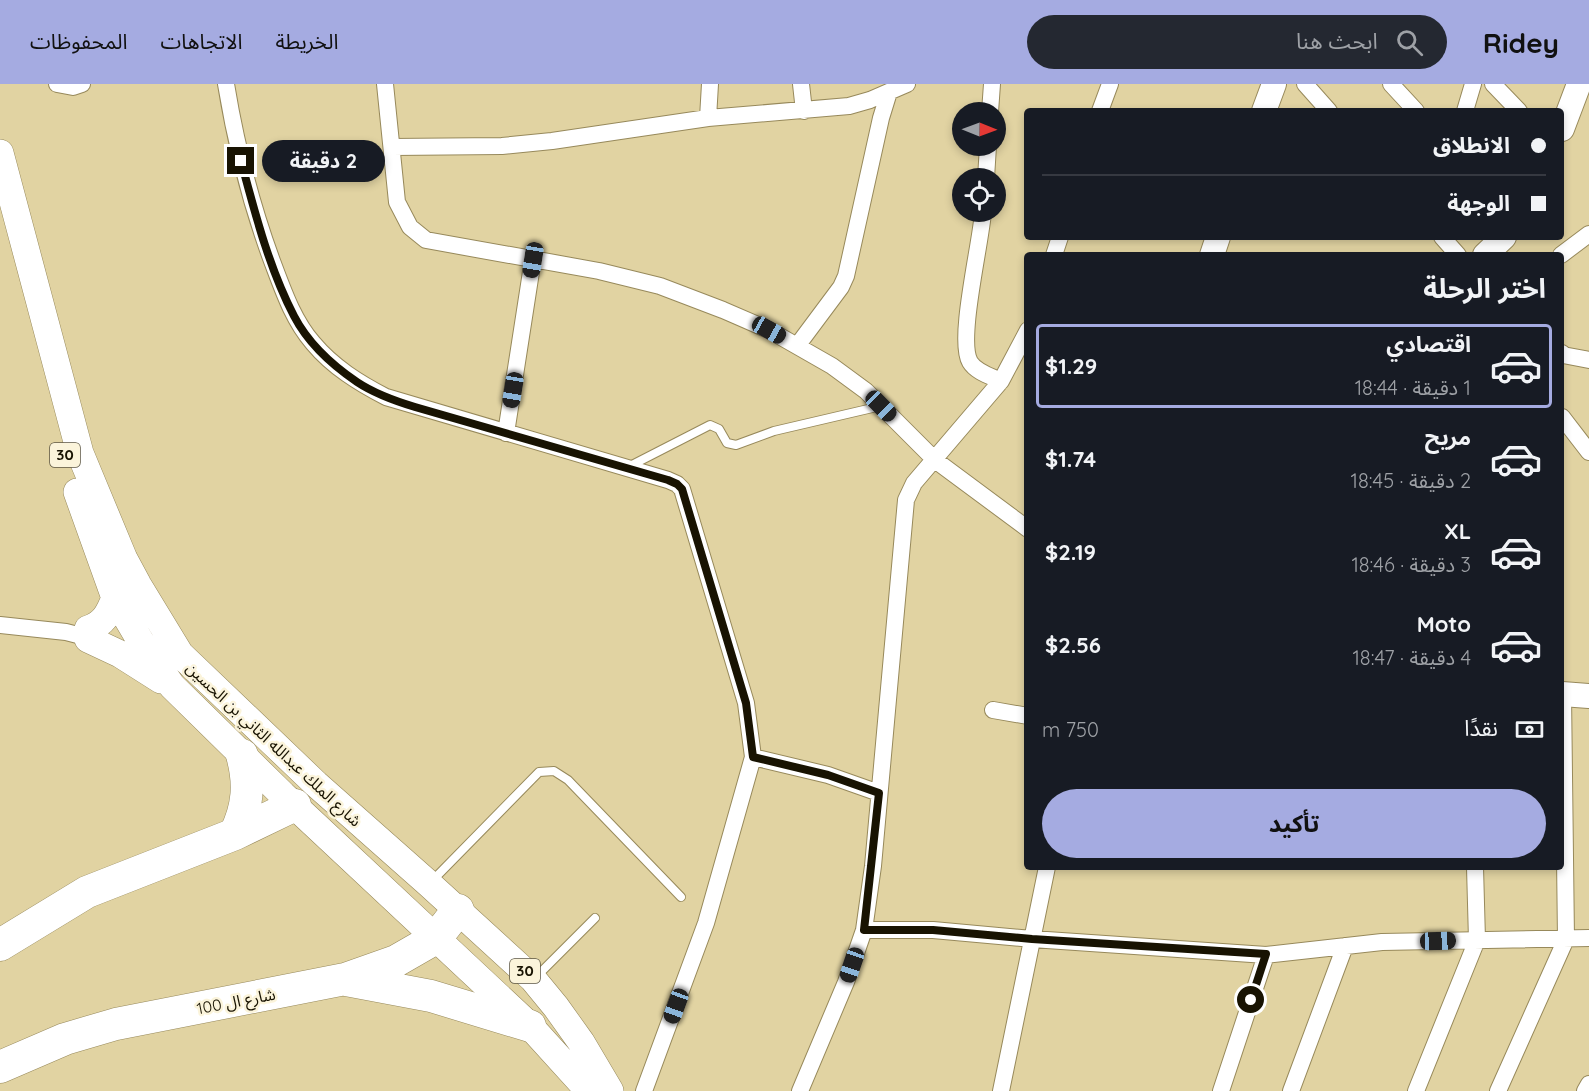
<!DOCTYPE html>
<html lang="ar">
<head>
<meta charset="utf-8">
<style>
	:root { --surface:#171b24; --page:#242831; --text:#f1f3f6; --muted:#9ea1a6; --line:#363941; --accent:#a5abe1 }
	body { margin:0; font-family:Quicksand,"Noto Sans Arabic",sans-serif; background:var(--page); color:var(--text); direction:rtl; height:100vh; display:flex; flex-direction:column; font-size:22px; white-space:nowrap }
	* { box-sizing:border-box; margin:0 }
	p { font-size:20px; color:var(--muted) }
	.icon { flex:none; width:33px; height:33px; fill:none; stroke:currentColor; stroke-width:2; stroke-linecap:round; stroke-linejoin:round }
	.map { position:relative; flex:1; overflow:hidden; direction:ltr }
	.side { position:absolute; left:1024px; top:168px; width:540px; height:618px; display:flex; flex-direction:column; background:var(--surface); border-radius:6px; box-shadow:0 3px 9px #0003; direction:rtl }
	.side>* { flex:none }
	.hud { position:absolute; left:1024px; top:24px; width:540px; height:132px; border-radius:6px; box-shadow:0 3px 9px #0003; direction:rtl; display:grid; align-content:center; height:132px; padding:0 18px; background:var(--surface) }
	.needle { width:39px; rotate:91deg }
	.fabs { position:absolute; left:952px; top:18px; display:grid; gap:12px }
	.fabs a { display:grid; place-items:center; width:54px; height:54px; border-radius:50%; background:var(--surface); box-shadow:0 3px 9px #0003; font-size:30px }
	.end { position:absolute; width:27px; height:27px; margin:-14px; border:8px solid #181302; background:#fff; box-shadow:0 0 0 3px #fff }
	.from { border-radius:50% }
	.bubble { position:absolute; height:42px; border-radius:21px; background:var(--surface); box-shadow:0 3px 9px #0003; font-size:20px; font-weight:700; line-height:42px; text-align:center; direction:rtl }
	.car { position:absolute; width:18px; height:36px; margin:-18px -9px; border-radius:8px; box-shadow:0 0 4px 2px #0007; background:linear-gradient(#222 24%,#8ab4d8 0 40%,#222 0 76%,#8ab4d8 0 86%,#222 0) }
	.hud b { display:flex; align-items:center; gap:21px; height:57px; font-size:22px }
	.hud b+b { border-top:2px solid var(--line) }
	.hud i { width:15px; height:15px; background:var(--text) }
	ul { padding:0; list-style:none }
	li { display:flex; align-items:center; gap:18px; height:84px; margin:0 12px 9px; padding:0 6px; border:3px solid transparent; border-radius:6px }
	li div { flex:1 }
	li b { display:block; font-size:22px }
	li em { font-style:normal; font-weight:700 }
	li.active { border-color:var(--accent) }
	li>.icon { width:54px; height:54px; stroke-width:1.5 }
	h2 { padding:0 18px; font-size:27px; line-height:72px }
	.pay { display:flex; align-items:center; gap:15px; height:66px; padding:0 18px; font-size:22px }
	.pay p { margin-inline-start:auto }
	.action { display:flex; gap:12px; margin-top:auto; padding:12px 18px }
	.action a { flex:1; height:69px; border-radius:36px; background:var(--accent); color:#111; font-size:24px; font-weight:700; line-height:69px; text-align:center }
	header { display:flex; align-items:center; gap:36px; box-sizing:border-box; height:84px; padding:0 30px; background:var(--accent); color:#111 }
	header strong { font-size:28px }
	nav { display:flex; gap:33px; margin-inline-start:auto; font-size:21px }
	.search { width:420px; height:54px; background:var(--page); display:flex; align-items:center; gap:15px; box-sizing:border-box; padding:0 21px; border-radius:33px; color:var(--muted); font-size:22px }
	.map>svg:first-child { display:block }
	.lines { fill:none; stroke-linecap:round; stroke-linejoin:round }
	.lane-casing { stroke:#97895b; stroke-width:10 }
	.street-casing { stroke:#97895b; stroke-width:18 }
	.secondary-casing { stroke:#97895b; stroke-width:26 }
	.primary-casing { stroke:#97895b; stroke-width:28 }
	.highway-casing { stroke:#97895b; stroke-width:33 }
	.lane { stroke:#fff; stroke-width:8 }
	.street { stroke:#fff; stroke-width:16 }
	.secondary { stroke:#fff; stroke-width:24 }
	.primary { stroke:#fff; stroke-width:27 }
	.highway { stroke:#fff; stroke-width:32 }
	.route { stroke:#181302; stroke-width:8 }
	.labels { text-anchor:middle; stroke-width:5; stroke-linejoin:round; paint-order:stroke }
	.shield { fill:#fbf4db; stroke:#5c5643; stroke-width:1.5 }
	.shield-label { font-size:15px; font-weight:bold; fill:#181302 }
	.street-label { font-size:16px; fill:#181302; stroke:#fbf4db }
</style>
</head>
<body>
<header>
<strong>Ridey</strong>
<div class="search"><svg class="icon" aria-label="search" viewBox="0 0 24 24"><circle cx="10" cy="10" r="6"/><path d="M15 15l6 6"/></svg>ابحث هنا</div>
<nav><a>الخريطة</a><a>الاتجاهات</a><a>المحفوظات</a></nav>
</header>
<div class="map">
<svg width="1589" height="1007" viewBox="0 0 1589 1007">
	<rect width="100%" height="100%" fill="#e1d3a2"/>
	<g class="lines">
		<defs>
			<path id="lane" d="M628,383l82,-42 9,4 8,14 9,2 38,-14 107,-25
				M432,797l107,-109 15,-1 14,9 113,117
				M536,893l59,-59"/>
			<path id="street" d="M57,0l16,3 9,-3
				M226,0c10,61 25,120 46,177 11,29 21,59 41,82 20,24 46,40 73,54l282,83 9,4 5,5 64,214 7,54 -47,166 -62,168
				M385,0l12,118 13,25 16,13 173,31 61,15 63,24 46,20 63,36 34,25 69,69 93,69
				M801,0l3,27
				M1305,0l24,27
				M1391,0l25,27
				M1493,0l26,27
				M1100,27l10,-27
				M1465,27l8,-27
				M990,28l2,-28
				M708,34l2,-34
				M392,63l110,-1 50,-5 156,-23 141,-12 21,-6 37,-16
				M986,94l2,-32
				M983,128c-2,31 -26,128 -13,150 6,10 20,14 31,19
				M1442,153l16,18
				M1054,171l6,-18
				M1561,171l28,-21
				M797,262l44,-59 5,-11 35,-158 8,-26
				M1562,269l1,2 26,5
				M1562,333l27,35
				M506,349l27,-174
				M0,541l66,7 31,8
				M993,626l35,6
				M753,673l75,18 51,18
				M864,846h69l99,9 234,16 116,-13 207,-4
				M800,1007l46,-109 18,-52 9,-64 33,-366 8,-17 87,-102 27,-51
				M1001,1007l46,-224
				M1221,1007l45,-136
				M1291,1007l54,-145
				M1416,1007l61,-151 -2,-73
				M1498,1007l68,-152 -3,-245
				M1585,1007l4,-7"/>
			<path id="secondary" d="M1264,27l10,-27
				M1562,45l17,-45
				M1212,171l6,-18
				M1485,171l19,-18
				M1562,610l27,2"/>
			<path id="primary" d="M0,69l80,300 44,106 14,26 42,69 136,130 113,100 104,95 23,28 25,35 29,49
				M77,408l38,106 26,44 31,44 111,109 247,231 59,65
				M88,545c16,-5 21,-16 27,-31
				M88,555l32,15 41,26"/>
			<path id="highway" d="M235,750c13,-27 15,-50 7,-79
				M0,861l87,-53 148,-58 60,-29
				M346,896l85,16 99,30
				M0,983l65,-28 51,-15 229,-45 51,-18 40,-23 22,-28"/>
		</defs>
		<use href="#lane" class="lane-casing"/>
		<use href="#street" class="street-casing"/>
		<use href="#secondary" class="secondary-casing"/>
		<use href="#primary" class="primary-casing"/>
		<use href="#highway" class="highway-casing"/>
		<use href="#lane" class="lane"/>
		<use href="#street" class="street"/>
		<use href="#secondary" class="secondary"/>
		<use href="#primary" class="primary"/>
		<use href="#highway" class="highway"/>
	</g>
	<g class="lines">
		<path class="route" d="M241,77c14,52 28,107 53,155 14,27 38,49 63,66 18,12 38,19 58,25l253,73 9,4 5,5 64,214 7,54 75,18 51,18 -15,137h69l99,9 234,15 -15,46"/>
	</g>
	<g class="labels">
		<g class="shield">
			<rect x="50" y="359" width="30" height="24" rx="4.5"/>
			<rect x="510" y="875" width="30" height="24" rx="4.5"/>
		</g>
		<g class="shield-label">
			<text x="65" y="376">30</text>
			<text x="525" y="892">30</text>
		</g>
		<g class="street-label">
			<text transform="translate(274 660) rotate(43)" y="6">شارع الملك عبدالله الثاني بن الحسين</text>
			<text transform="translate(236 917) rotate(-11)" y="6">شارع ال 100</text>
		</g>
	</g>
</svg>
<div class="fabs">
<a><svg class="needle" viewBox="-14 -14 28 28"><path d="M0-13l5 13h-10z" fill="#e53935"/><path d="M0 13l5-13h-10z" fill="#9ea1a6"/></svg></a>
<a><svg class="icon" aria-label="locate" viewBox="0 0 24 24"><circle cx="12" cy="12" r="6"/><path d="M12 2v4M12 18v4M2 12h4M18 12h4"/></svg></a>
</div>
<i class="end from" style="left:1251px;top:916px"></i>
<i class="end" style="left:241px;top:77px"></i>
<div class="bubble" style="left:262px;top:56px;width:123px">2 دقيقة</div>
<i class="car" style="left:533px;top:176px;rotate:189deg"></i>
<i class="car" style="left:769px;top:246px;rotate:119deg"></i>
<i class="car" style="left:513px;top:306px;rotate:189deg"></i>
<i class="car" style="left:881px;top:322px;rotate:135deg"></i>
<i class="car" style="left:1438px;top:857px;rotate:88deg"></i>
<i class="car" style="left:852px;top:881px;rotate:199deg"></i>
<i class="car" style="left:676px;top:922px;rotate:200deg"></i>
<div class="hud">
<b><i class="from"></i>الانطلاق</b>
<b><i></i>الوجهة</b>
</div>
<section class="side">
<h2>اختر الرحلة</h2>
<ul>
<li class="active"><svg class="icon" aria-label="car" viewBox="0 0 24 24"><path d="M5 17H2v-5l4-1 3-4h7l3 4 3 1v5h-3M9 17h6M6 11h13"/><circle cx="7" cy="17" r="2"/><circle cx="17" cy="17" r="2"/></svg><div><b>اقتصادي</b><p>1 دقيقة · 18:44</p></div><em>$1.29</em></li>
<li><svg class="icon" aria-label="car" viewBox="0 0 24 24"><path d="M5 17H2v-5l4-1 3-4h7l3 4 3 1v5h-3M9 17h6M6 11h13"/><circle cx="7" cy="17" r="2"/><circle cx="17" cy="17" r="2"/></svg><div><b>مريح</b><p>2 دقيقة · 18:45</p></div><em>$1.74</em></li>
<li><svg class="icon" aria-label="car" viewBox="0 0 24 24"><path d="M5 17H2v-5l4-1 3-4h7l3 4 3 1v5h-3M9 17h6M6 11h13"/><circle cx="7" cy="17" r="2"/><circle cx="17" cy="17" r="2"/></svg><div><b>XL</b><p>3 دقيقة · 18:46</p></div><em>$2.19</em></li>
<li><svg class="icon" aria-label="car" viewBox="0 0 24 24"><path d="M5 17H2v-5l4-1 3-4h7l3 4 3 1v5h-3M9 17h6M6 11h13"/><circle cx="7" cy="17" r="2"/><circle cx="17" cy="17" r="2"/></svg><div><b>Moto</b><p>4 دقيقة · 18:47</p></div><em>$2.56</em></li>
</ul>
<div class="pay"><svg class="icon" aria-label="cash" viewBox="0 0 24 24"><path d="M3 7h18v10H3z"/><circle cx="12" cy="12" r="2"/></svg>نقدًا<p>750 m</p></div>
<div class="action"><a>تأكيد</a></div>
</section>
</div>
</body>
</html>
